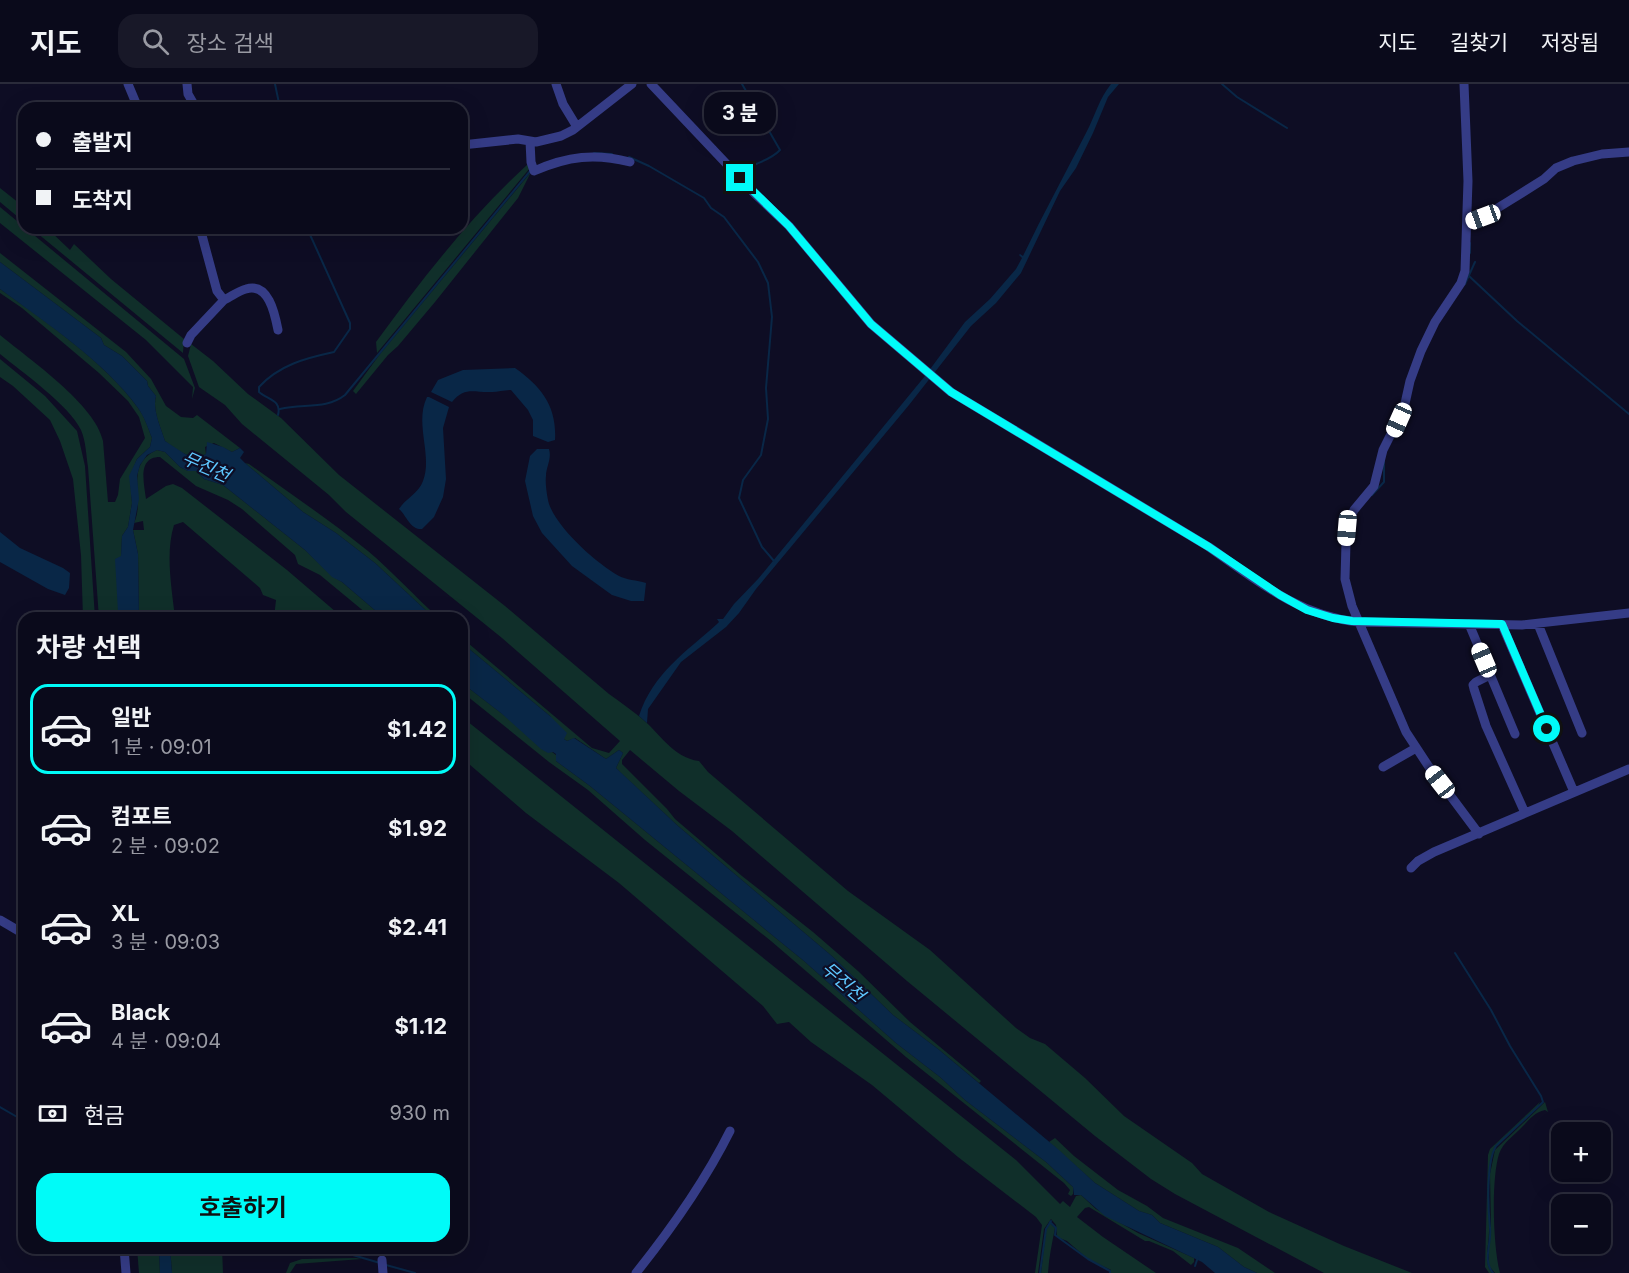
<!DOCTYPE html>
<html lang="ko">
<head>
<meta charset="utf-8">
<style>
	:root { --surface:#0a0a1b; --page:#181828; --text:#f1f3f6; --muted:#999aa3; --line:#2a2b3a; --accent:#00fbf8 }
	body { margin:0; font-family:Inter,"Noto Sans KR",sans-serif; background:var(--page); color:var(--text); height:100vh; display:flex; flex-direction:column; font-size:22px; white-space:nowrap }
	* { box-sizing:border-box; margin:0 }
	p { font-size:20px; color:var(--muted) }
	.icon { flex:none; width:33px; height:33px; fill:none; stroke:currentColor; stroke-width:2; stroke-linecap:round; stroke-linejoin:round }
	.map { position:relative; flex:1; overflow:hidden }
	.side { position:absolute; left:18px; top:528px; width:450px; height:642px; display:flex; flex-direction:column; background:var(--surface); border-radius:18px; box-shadow:0 6px 24px #0002,0 0 0 2px var(--line) }
	.side>* { flex:none }
	.banner { position:absolute; left:18px; top:18px; width:450px; height:132px; border-radius:18px; box-shadow:0 6px 24px #0002,0 0 0 2px var(--line); display:grid; align-content:center; height:132px; padding:0 18px; background:var(--surface) }
	.buttons { position:absolute; left:1551px; top:1038px; display:grid; gap:12px }
	.buttons a { display:grid; place-items:center; width:60px; height:60px; border-radius:12px; background:var(--surface); box-shadow:0 6px 24px #0002,0 0 0 2px var(--line); font-size:30px }
	.end { position:absolute; width:27px; height:27px; margin:-14px; border:8px solid #00fbf8; background:#111; box-shadow:0 0 0 3px #111 }
	.from { border-radius:50% }
	.bubble { position:absolute; height:42px; border-radius:18px; background:var(--surface); box-shadow:0 6px 24px #0002,0 0 0 2px var(--line); font-size:20px; font-weight:700; line-height:42px; text-align:center }
	.car { position:absolute; width:18px; height:36px; margin:-18px -9px; border-radius:8px; box-shadow:0 0 4px 2px #0007; background:linear-gradient(#fff 24%,#345 0 40%,#fff 0 76%,#345 0 86%,#fff 0) }
	.banner b { display:flex; align-items:center; gap:21px; height:57px; font-size:22px }
	.banner b+b { border-top:2px solid var(--line) }
	.banner i { width:15px; height:15px; background:var(--text) }
	ul { padding:0; list-style:none }
	li { display:flex; align-items:center; gap:18px; height:90px; margin:0 12px 9px; padding:0 6px; border:3px solid transparent; border-radius:18px }
	li div { flex:1 }
	li b { display:block; font-size:22px }
	li em { font-style:normal; font-weight:700 }
	li.selected { border-color:var(--accent) }
	li>.icon { width:54px; height:54px; stroke-width:1.5 }
	h2 { padding:0 18px; font-size:27px; line-height:72px }
	.pay { display:flex; align-items:center; gap:15px; height:66px; padding:0 18px; font-size:22px }
	.pay p { margin-inline-start:auto }
	.cta { display:flex; gap:12px; margin-top:auto; padding:12px 18px }
	.cta a { flex:1; height:69px; border-radius:18px; background:var(--accent); color:#111; font-size:24px; font-weight:700; line-height:69px; text-align:center }
	header { display:flex; align-items:center; gap:36px; box-sizing:border-box; height:84px; padding:0 30px; background:var(--surface); border-bottom:2px solid var(--line) }
	header strong { font-size:28px }
	nav { display:flex; gap:33px; margin-inline-start:auto; font-size:21px }
	.search { width:420px; height:54px; background:var(--page); display:flex; align-items:center; gap:15px; box-sizing:border-box; padding:0 21px; border-radius:18px; color:var(--muted); font-size:22px }
	.map>svg:first-child { display:block }
	.green { fill:#102f2a }
	.water { fill:#092747 }
	.lines { fill:none; stroke-linecap:round; stroke-linejoin:round }
	.stream { stroke:#092747; stroke-width:2 }
	.street { stroke:#353c86; stroke-width:9 }
	.route { stroke:#00fbf8; stroke-width:8 }
	.labels { text-anchor:middle; stroke-width:4.5; stroke-linejoin:round; paint-order:stroke }
	.water-label { font-size:18px; font-style:italic; fill:#5ec7ff; stroke:#0e0d24 }
</style>
</head>
<body>
<header>
<strong>지도</strong>
<div class="search"><svg class="icon" aria-label="search" viewBox="0 0 24 24"><circle cx="10" cy="10" r="6"/><path d="M15 15l6 6"/></svg>장소 검색</div>
<nav><a>지도</a><a>길찾기</a><a>저장됨</a></nav>
</header>
<div class="map">
<svg width="1629" height="1189" viewBox="0 0 1629 1189">
	<rect width="100%" height="100%" fill="#0e0d24"/>
	<path class="green" d="M528,80l2,4 -153,185 -1,-11c46,-63 94,-125 152,-178z
		M531,88l-13,26 -83,104 -37,44 -10,9 -32,39 -3,-3 27,-37z
		M0,104l24,19v15l-24,-20z
		M0,123l184,152 11,29 -3,11 1,-12 -47,-47 -146,-117z
		M31,144h16l23,22 4,-6 37,35 73,60 -1,14z
		M0,169l126,99 25,27 15,27 15,11 12,1 4,-3 43,33 -8,4 -18,-9 -9,4 1,7c-13,9 -30,-5 -41,-13 -4,-13 -13,-31 -9,-45l-8,-10 -1,-5 -25,-25 -18,-11 -3,-7 -101,-76z
		M0,205c45,32 106,74 138,119 7,9 10,20 14,30l-2,9 -13,12 -7,17 2,27 -4,24 -6,9 -3,79 5,3h-25l-11,-151c-2,-13 -2,-25 -7,-37 -12,-25 -59,-58 -81,-76v-19c29,24 96,70 103,106l5,61h7l3,-7 2,-16 25,-41 -6,-21 -11,-16 -29,-28 -77,-65 -22,-15z
		M191,260l22,17 35,33 33,24 58,57 166,131 104,88c11,8 21,15 31,23 19,15 33,41 59,44l9,11 140,119 82,59 86,78 14,10 15,6 40,34 39,38 68,47 10,11 67,38 75,34 68,27h-88l-149,-79 -24,-15 -56,-43 -188,-155 -175,-150 -53,-40 -49,-41 -8,10v4l45,45 8,10 67,57 71,56 45,39 52,51 71,59 -2,2 -41,-34 -45,-34 -60,-58 -155,-131 -56,-52 -6,-6 7,-15 -4,-3 -13,9 -31,-21 -8,3 -3,-2 -14,-23 -88,-73v-5l130,110 17,5 11,-12 -118,-103 -156,-126 -17,-17 -87,-71 -17,-19 -26,-18 -11,-31z
		M0,275l45,37 32,35 8,35 10,152h-12l-2,-63 -8,-76 -13,-38 -10,-21 -37,-34 -13,-9z
		M157,366l8,2 15,15 8,4h8l8,8 19,6 82,65 27,26 10,6 42,36h-12l-52,-43 -22,-11 -3,-9 -53,-46 -14,-9 -32,-14 -36,-29c-23,0 -16,26 -14,42l20,-13 7,-2 9,4 105,82 56,48h-69l2,-18 -13,-5 -3,-7 -77,-66 -9,3c-9,29 -2,64 1,93h-36l-1,-64 -5,-24h11l-1,-9 -9,2c12,-25 -11,-58 23,-73z
		M245,379l4,1c40,29 81,56 119,87 25,21 47,46 71,67h-5l-59,-55 -39,-30 -33,-21z
		M462,599l94,72v6l34,25 214,175 92,82 44,34 25,23 81,62 27,25v7l-2,2 -3,-2 2,-4 -6,-7 -158,-126 -135,-116 -126,-101 -57,-50 -39,-28 -87,-70z
		M462,633l554,443 44,44 3,-3 7,6 6,-11 5,-1 15,14 42,24 56,25v4l-3,3 -18,-14 -24,-10h-4l-56,-34 -4,1 -8,9 26,20 53,36h-45v-3l-23,-11 -21,-18 -10,-4 -1,-12 -5,-6 -7,10 -6,44h-3l7,-48 -6,-8 -78,-60 -86,-72 -61,-43 -22,-20 -12,2 -14,-18 -144,-123 -93,-70 -64,-55z
		M1540,1018l-3,6 -41,38c-4,5 -3,7 -4,12 -5,25 -2,49 -3,74 0,14 -6,29 3,41h-3l-4,-6 3,-112 2,-6z
		M1545,1018l3,10 -3,-2c-10,2 -15,9 -22,16 -8,9 -20,16 -24,28 -8,26 -6,93 1,119h-5l-6,-7v-19l2,-20 -1,-53 5,-24z
		M1055,1054l19,18 44,34 29,16 16,12 75,30 37,25h-18l-13,-6 -26,-20 -58,-24 -8,-8 -13,-4 -44,-28 -46,-41z
		M1050,1139l5,5c-3,15 -6,29 -7,45h-7l5,-43z
		M137,1164h22l1,25h-21z
		M170,1164h52l1,25h-51z
		M356,1174l6,1 -66,5 -6,9h-4l4,-10 12,-4z"/>
	<path class="water" d="M1111,0h8l-11,13 -15,36 -17,35 -16,23 -39,82 -25,30 -25,23 -62,79 -153,184 -17,24 -13,14 -45,35 -33,47 -1,14 -8,-7c14,-43 47,-64 78,-92l2,-2 -2,-3h6l11,-15 24,-25 167,-203 40,-54 25,-23 26,-30 6,-11 -3,-3 1,-1 3,2c20,-42 42,-82 63,-123 9,-17 13,-34 25,-49z
		M0,178l101,76 3,7 18,11 25,25 1,5 8,10c-4,13 5,32 9,45l20,13 12,4 9,-4 1,-12 16,5 9,5 8,-4 4,4 -4,6 5,5 58,49 33,21 39,30 59,55h-50l-42,-36 -10,-5 -27,-27 -82,-65 -19,-6 -8,-8h-8l-8,-4 -15,-15 -8,-2 -10,5 -7,10 -3,11 2,23 -6,31 5,24 1,64c-8,0 -16,2 -21,-6l-3,-53 6,-3 1,-20 6,-9 4,-24 -3,-27 8,-17 13,-12 2,-9c-4,-10 -8,-22 -14,-30 -32,-45 -93,-86 -138,-119z
		M515,284c27,19 42,39 40,72l-7,2 -15,-6v-16l-5,-10 -17,-20c-7,0 -13,2 -19,2 -18,1 -27,-6 -40,10l-21,-10 7,-12 25,-10z
		M427,313h2l20,10 -6,21 3,51 -3,18 -9,20 -12,12c-12,1 -15,-13 -23,-20 6,-10 20,-16 24,-28 10,-26 -9,-57 4,-84z
		M537,365h12c3,10 -3,18 -3,27 -1,7 1,20 3,28 9,25 47,59 70,72 7,4 18,4 27,7l-2,18h-13l-19,-6 -7,-5 -33,-24 -30,-33 -9,-17 -8,-35 5,-25z
		M0,448l20,16 43,20 7,5 -1,15 -4,7 -17,-6 -48,-27z
		M462,559l88,73 17,17 -3,6 3,2 7,-3 32,21 13,-9 4,3 -7,15 62,58 155,131 60,58 45,34 121,101 36,33 44,28 13,4 8,8 58,24 26,20 13,6h-42l-13,-11 -97,-46 -24,-21h-7l-1,-8 -27,-25 -81,-62 -25,-23 -44,-34 -92,-82 -214,-175 -34,-25v-7l-3,-2 -5,1 -7,-4 -40,-36 -39,-30z
		M159,1164h11l2,25h-12z"/>
	<g class="lines">
		<path class="stream" d="M275,0l5,24
			M742,0l38,66c-10,11 -26,13 -38,21
			M1222,0l15,13 50,31
			M594,69l18,1
			M629,73l20,9 55,32 7,10 13,9 34,45 10,21 4,34 -6,71 2,31 -7,36 -18,25 -4,18 23,49 12,14
			M1470,169v-10
			M1469,192l48,45 112,93
			M1465,200l10,-22
			M280,325c22,-6 46,1 65,-14l186,-225
			M278,331c4,-15 -10,-15 -19,-23v-5c20,-22 47,-29 75,-35l16,-23v-6l-43,-95
			M1394,353l8,-9 6,-20
			M1372,411l12,-13v-21
			M1455,869l36,57 19,36 31,50 2,6 -47,44c-10,16 -8,62 -6,82 2,15 -8,32 3,45
			M0,1023l24,14
			M1050,1138l6,6 -1,7 33,24 22,12v2
			M329,1164l51,15
			M386,1181l29,8
			M1195,1182l3,-9
			M1040,1189l6,-44 5,-8"/>
		<path class="street" d="M128,0l10,24
			M187,0l1,10 8,14
			M556,0l7,20 14,23
			M651,0l103,109 35,33 82,98 80,68 258,155c47,33 90,69 149,75l164,3 107,-12
			M1464,0l4,97 -3,90 -4,12 -26,39 -14,29 -11,30 -6,27 -21,42 -9,36 -20,24 -4,9 -4,24 -1,36 7,27 54,126 23,35 50,67
			M530,57l1,21 3,9c34,-15 61,-18 96,-9
			M462,61l56,-6 18,3 25,-6 12,-6 59,-46
			M1467,139l16,-6 26,-16 35,-22 12,-11 17,-7 29,-7 27,-2
			M200,144l17,63 7,9c7,-3 14,-9 22,-11 23,-7 29,26 32,41
			M187,259l4,-8 33,-35
			M1469,540l46,110
			M1538,540l44,109
			M1502,541l72,167
			M1490,591l-14,7 -3,3 1,4 12,37 39,87
			M1383,683l33,-19
			M1411,784l7,-7 16,-9 195,-83
			M0,836l24,14
			M124,1164l2,25
			M382,1176l1,13
			M636,1189c36,-45 68,-90 94,-142"/>
	</g>
	<g class="lines">
		<path class="route" d="M740,94l49,48 82,98 80,68 258,155 71,48 27,15 26,8 19,3 150,3 45,105"/>
	</g>
	<g class="labels">
		<g class="water-label">
			<text transform="translate(206 383) rotate(24)" y="6">무진천</text>
			<text transform="translate(843 898) rotate(41)" y="6">무진천</text>
		</g>
	</g>
</svg>
<div class="buttons">
<a>+</a>
<a>−</a>
</div>
<i class="end from" style="left:1547px;top:645px"></i>
<i class="end" style="left:740px;top:94px"></i>
<div class="bubble" style="left:704px;top:8px;width:72px">3 분</div>
<i class="car" style="left:1483px;top:133px;rotate:250deg"></i>
<i class="car" style="left:1399px;top:336px;rotate:204deg"></i>
<i class="car" style="left:1347px;top:444px;rotate:185deg"></i>
<i class="car" style="left:1484px;top:576px;rotate:337deg"></i>
<i class="car" style="left:1440px;top:698px;rotate:322deg"></i>
<div class="banner">
<b><i class="from"></i>출발지</b>
<b><i></i>도착지</b>
</div>
<section class="side">
<h2>차량 선택</h2>
<ul>
<li class="selected"><svg class="icon" aria-label="car" viewBox="0 0 24 24"><path d="M5 17H2v-5l4-1 3-4h7l3 4 3 1v5h-3M9 17h6M6 11h13"/><circle cx="7" cy="17" r="2"/><circle cx="17" cy="17" r="2"/></svg><div><b>일반</b><p>1 분 · 09:01</p></div><em>$1.42</em></li>
<li><svg class="icon" aria-label="car" viewBox="0 0 24 24"><path d="M5 17H2v-5l4-1 3-4h7l3 4 3 1v5h-3M9 17h6M6 11h13"/><circle cx="7" cy="17" r="2"/><circle cx="17" cy="17" r="2"/></svg><div><b>컴포트</b><p>2 분 · 09:02</p></div><em>$1.92</em></li>
<li><svg class="icon" aria-label="car" viewBox="0 0 24 24"><path d="M5 17H2v-5l4-1 3-4h7l3 4 3 1v5h-3M9 17h6M6 11h13"/><circle cx="7" cy="17" r="2"/><circle cx="17" cy="17" r="2"/></svg><div><b>XL</b><p>3 분 · 09:03</p></div><em>$2.41</em></li>
<li><svg class="icon" aria-label="car" viewBox="0 0 24 24"><path d="M5 17H2v-5l4-1 3-4h7l3 4 3 1v5h-3M9 17h6M6 11h13"/><circle cx="7" cy="17" r="2"/><circle cx="17" cy="17" r="2"/></svg><div><b>Black</b><p>4 분 · 09:04</p></div><em>$1.12</em></li>
</ul>
<div class="pay"><svg class="icon" aria-label="cash" viewBox="0 0 24 24"><path d="M3 7h18v10H3z"/><circle cx="12" cy="12" r="2"/></svg>현금<p>930 m</p></div>
<div class="cta"><a>호출하기</a></div>
</section>
</div>
</body>
</html>
